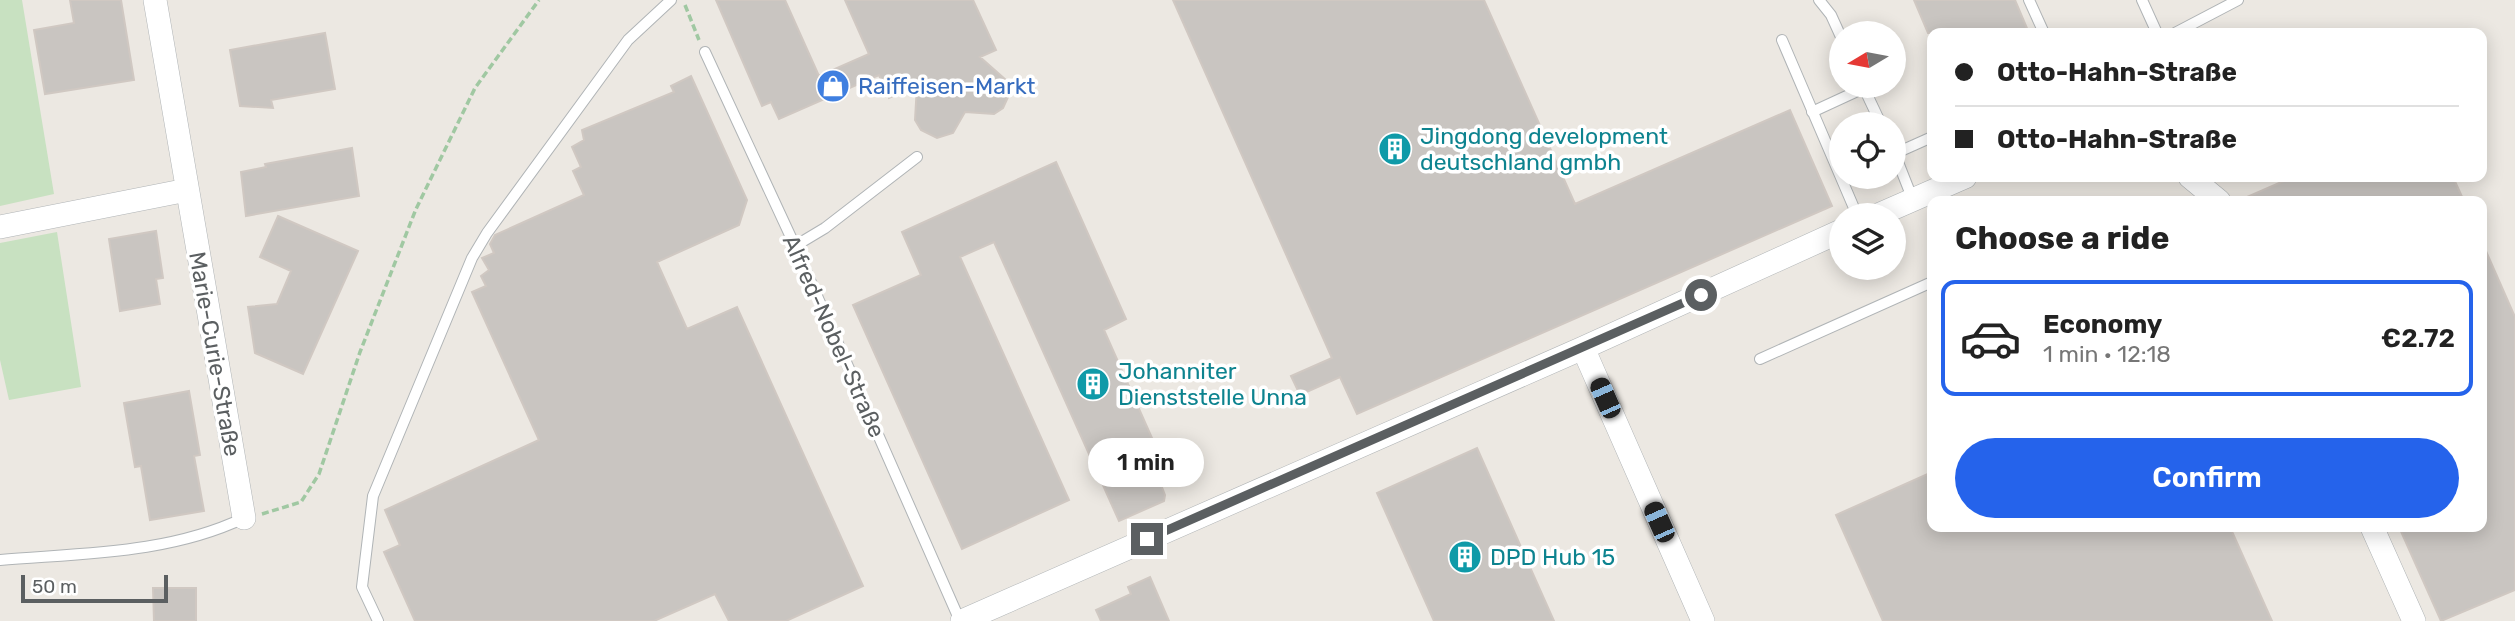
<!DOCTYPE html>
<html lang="en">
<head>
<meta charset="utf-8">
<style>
	:root { --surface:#fff; --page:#f6f6f6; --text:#222; --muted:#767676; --line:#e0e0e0; --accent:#2563eb }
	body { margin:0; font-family:Rubik,sans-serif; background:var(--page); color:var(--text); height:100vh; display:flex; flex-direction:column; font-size:26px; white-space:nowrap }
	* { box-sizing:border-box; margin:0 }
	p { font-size:23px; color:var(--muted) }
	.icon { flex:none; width:38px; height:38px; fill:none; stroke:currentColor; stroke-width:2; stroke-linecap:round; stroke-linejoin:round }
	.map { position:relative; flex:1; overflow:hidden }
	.panel { position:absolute; left:1927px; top:196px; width:560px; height:336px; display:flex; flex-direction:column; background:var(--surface); border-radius:14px; box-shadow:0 4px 18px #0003 }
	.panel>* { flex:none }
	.banner { position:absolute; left:1927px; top:28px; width:560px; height:154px; border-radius:14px; box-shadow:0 4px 18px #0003; display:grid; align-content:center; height:154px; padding:0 28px; background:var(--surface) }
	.needle { width:46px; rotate:260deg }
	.controls { position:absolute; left:1829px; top:21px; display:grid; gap:14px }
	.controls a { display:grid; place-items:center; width:77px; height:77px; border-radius:50%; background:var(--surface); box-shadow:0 4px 18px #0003; font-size:35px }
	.scale { position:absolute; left:21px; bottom:18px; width:147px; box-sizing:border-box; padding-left:7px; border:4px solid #5b5f61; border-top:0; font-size:19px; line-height:24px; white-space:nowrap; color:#5b5f61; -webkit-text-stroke:5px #fff; paint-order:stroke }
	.end { position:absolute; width:32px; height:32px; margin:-16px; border:9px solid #5b5f61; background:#fff; box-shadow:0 0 0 4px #fff }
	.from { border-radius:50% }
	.bubble { position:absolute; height:49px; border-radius:24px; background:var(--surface); box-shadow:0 4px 18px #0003; font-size:23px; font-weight:600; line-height:49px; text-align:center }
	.car { position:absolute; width:21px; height:42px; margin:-21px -10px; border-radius:9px; box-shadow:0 0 5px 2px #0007; background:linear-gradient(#222 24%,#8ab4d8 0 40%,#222 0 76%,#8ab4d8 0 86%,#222 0) }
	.banner b { display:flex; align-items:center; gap:24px; height:66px; font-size:26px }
	.banner b+b { border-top:2px solid var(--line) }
	.banner i { width:18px; height:18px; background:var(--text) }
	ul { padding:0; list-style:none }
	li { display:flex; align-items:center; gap:21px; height:116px; margin:0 14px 10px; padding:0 14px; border:4px solid transparent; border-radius:14px }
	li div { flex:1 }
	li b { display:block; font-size:26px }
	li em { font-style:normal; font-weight:600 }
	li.on { border-color:var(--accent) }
	li>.icon { width:63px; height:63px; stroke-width:1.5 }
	h2 { padding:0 28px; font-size:32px; line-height:84px }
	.cta { display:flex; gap:14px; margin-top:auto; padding:14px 28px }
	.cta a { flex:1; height:80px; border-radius:42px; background:var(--accent); color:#fff; font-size:28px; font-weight:600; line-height:80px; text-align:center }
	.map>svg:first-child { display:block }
	.green { fill:#c8e1c1 }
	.building { fill:#c9c5c1; stroke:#d0c8c2; stroke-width:2 }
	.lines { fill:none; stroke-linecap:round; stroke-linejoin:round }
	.lane-casing { stroke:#b0b4b6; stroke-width:12 }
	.street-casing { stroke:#b0b4b6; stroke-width:24 }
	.path { stroke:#a0c8a2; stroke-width:3.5; stroke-dasharray:7 3.5; stroke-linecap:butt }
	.lane { stroke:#fff; stroke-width:10 }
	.street { stroke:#fff; stroke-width:23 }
	.route { stroke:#5b5f61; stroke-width:9 }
	.labels { text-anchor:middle; stroke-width:7; stroke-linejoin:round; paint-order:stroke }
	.shop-label { font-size:23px; fill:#366cbe; stroke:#fff; text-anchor:start }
	.culture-label { font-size:23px; fill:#0d838f; stroke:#fff; text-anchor:start }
	.street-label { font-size:23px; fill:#5b5f61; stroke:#fff }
</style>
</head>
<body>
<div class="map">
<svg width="2515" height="621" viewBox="0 0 2515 621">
	<rect width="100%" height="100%" fill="#ece8e2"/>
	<path class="green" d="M0,0h22l32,194 -54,12z
		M57,232l24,155 -72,13 -9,-40v-117z"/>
	<path class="building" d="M70,0h51l13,80 -89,14 -11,-64 40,-7z
		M716,0h69l34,76 50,-22 -24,-54h128l23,50 -16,7 26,23 2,17 -5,11 -9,6 -29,-2 -12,21 -16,5 -16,-8 -6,-10 2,-35 -28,13 -10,-23 -100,44 -8,-17 -9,4z
		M1173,0h311l91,204 215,-94 42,96 -475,208 -17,-37 -40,18 -9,-19 41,-18z
		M1914,0h101l14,33h-101z
		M325,33l10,56 -64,11 2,8 -33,-2 -10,-56z
		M691,76l56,124 -8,25 -82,37 30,67 50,-22 126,279 -77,35h-57l-14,-27 -61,27h-239l-31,-69 16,-7 -15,-35 154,-70 -67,-148 14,-6 -5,-10 8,-6 -7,-12 12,-5 -4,-9 5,-9 89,-40 -11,-24 8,-4 -9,-20 12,-7 -2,-10 92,-38 -3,-6z
		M352,148l7,48 -113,20 -5,-44 25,-5 -1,-3z
		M1056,162l70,157 -22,11 48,108 -17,8 7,17 -5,13 23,6 5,13 -1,6 -45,20 -125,-279 -34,15 109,243 -107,49 -109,-244 68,-30 -19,-43z
		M2293,177h160l11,24h-226z
		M278,216l80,35 -55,123 -48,-21 -7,-46 29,-3 14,-33 -31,-14z
		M156,231l7,47 -7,1 4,25 -40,7 -11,-72z
		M2482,242l33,75v273l-74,31 -42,-94h83z
		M189,391l11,64 -6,1 10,55 -54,9 -9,-54 -6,1 -11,-64z
		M1477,448l77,173h-120l-57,-128z
		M1932,472v55h298l42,94h-389l-47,-106z
		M1150,577l19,44h-68l-5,-11 35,-16 -3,-7z
		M153,588h43v33h-42z"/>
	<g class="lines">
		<defs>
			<path id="lane" d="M1819,0l12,15 10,22
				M2029,0l15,33
				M2142,0l15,33
				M2175,33l63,-33
				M1782,40l75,175
				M705,52l90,194 165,375
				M1863,86l18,38
				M1812,112l52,-24
				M1894,152l19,48
				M1894,154l38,-17
				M795,246l30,-18 92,-71
				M1760,359l172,-77
				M0,560c83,-7 168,-6 244,-42
				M378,621l-16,-34 11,-91 99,-238 15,-25 141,-193 43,-40"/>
			<path id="street" d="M155,0l89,518
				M2190,177l29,24
				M1878,215l87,-38
				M0,227l187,-37
				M1583,348l120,273
				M2372,527l42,94
				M962,621l621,-273 258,-117"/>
		</defs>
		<use href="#lane" class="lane-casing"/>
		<use href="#street" class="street-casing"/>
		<path class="path" d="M685,5l14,35
			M262,514l39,-12 18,-28 41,-122 56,-143 59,-121 64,-88"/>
		<use href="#lane" class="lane"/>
		<use href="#street" class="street"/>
	</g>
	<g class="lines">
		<path class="route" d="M1147,539l554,-244"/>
	</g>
	<defs>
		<symbol id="shop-disc" viewBox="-11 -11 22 22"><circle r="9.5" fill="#3f7fe0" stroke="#fff"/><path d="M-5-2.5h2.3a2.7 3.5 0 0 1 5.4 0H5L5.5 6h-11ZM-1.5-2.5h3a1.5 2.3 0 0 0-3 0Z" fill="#fff"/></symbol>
		<symbol id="building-disc" viewBox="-11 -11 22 22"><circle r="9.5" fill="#0f9aa8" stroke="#fff"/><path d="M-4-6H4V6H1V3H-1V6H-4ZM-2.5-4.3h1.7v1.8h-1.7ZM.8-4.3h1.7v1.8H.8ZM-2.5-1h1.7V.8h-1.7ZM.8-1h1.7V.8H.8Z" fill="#fff"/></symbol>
	</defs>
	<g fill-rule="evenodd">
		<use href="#shop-disc" x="814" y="67" width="38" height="38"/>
		<use href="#building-disc" x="1376" y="130" width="38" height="38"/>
		<use href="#building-disc" x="1074" y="365" width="38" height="38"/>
		<use href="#building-disc" x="1446" y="538" width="38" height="38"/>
	</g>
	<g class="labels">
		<g class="shop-label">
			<text x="858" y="94">Raiffeisen-Markt</text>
		</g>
		<g class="culture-label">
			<text x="1420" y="144">Jingdong development<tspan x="1420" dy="26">deutschland gmbh</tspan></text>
			<text x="1118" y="379">Johanniter<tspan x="1118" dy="26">Dienststelle Unna</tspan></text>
			<text x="1490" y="565">DPD Hub 15</text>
		</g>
		<g class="street-label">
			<text transform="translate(834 336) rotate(66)" y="8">Alfred-Nobel-Straße</text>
			<text transform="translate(215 354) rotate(80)" y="8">Marie-Curie-Straße</text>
		</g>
	</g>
</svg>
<div class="controls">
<a><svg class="needle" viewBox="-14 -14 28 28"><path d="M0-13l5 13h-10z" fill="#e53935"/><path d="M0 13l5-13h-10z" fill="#767676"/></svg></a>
<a><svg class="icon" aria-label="locate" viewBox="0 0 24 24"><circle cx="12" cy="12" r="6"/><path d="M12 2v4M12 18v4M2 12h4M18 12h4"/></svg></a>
<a><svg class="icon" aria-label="layers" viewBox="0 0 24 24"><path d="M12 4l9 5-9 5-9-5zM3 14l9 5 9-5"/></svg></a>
</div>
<div class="scale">50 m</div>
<i class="end from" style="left:1701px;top:295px"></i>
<i class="end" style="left:1147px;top:539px"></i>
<div class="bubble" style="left:1088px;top:438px;width:116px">1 min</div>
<i class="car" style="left:1605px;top:398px;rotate:336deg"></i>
<i class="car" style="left:1659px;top:522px;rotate:336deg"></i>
<div class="banner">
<b><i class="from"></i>Otto-Hahn-Straße</b>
<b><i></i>Otto-Hahn-Straße</b>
</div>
<section class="panel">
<h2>Choose a ride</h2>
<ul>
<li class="on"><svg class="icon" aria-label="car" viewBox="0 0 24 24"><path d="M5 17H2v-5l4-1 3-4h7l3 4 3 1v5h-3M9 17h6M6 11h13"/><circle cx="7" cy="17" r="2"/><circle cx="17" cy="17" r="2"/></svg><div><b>Economy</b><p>1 min · 12:18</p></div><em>€2.72</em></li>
</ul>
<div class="cta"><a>Confirm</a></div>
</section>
</div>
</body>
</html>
